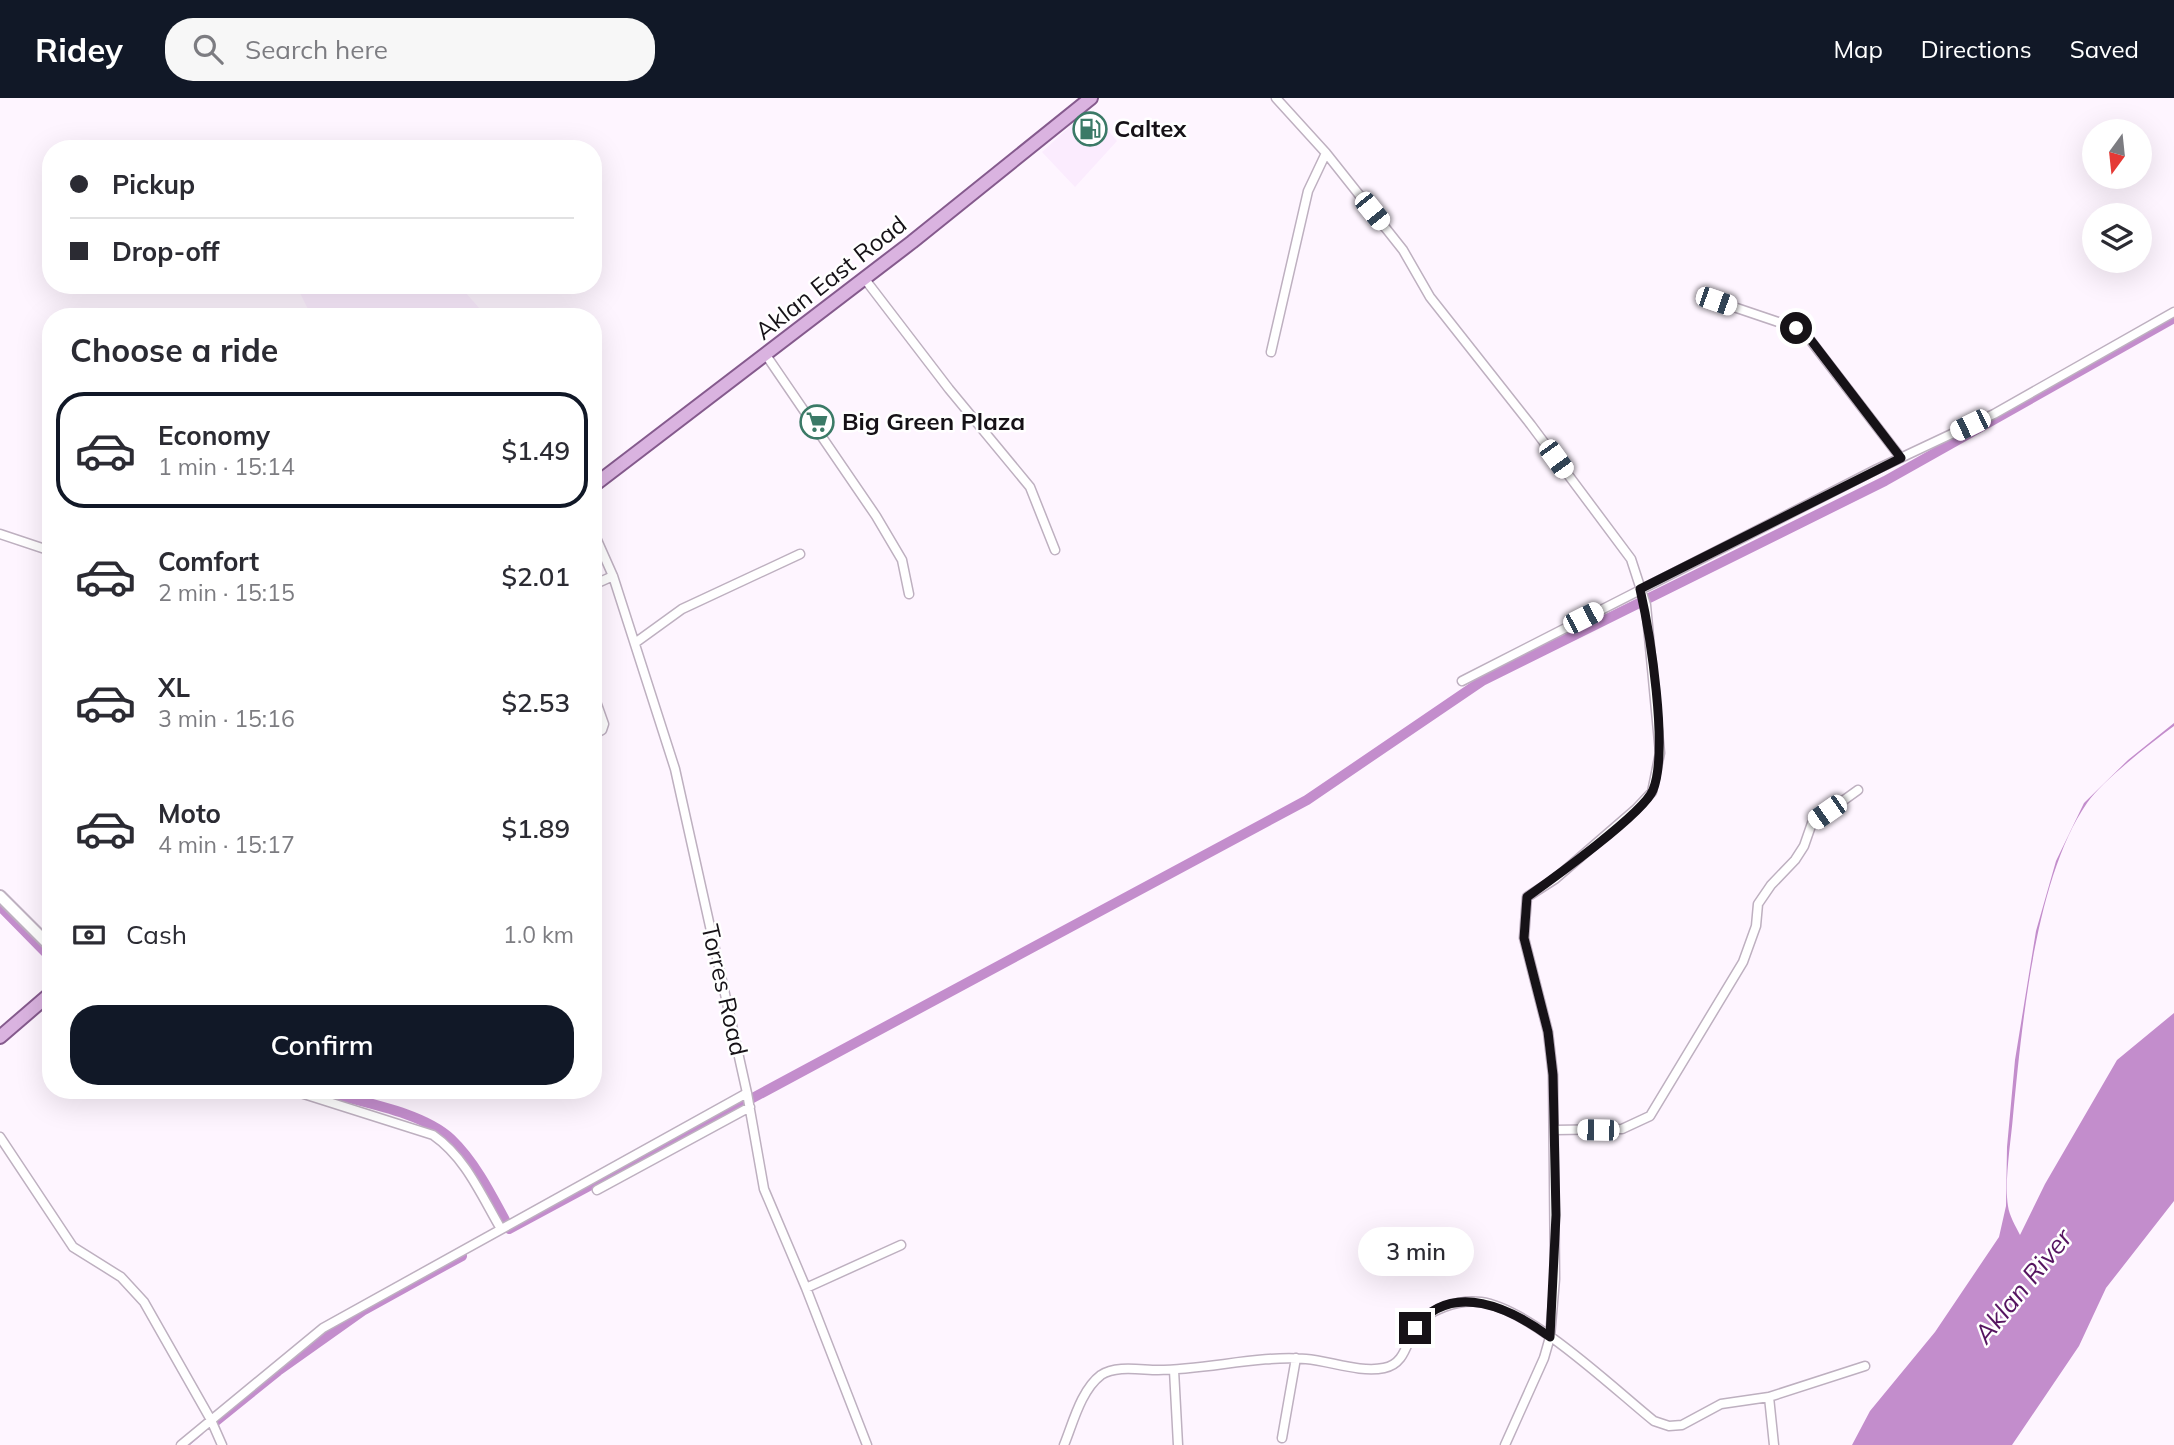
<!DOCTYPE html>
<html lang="en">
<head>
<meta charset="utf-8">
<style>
	:root { --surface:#fff; --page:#f7f7f7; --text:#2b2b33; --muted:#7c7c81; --line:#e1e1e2; --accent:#111827 }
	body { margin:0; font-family:Mulish,sans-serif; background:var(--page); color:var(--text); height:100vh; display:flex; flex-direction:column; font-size:26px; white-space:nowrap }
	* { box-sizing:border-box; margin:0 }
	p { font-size:23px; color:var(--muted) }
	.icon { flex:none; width:38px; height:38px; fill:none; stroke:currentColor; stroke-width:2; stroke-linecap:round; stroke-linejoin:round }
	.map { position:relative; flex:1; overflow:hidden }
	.details { position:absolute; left:42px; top:210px; width:560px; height:791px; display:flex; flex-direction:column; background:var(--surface); border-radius:28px; box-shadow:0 7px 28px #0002 }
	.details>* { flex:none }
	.top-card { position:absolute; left:42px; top:42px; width:560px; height:154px; border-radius:28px; box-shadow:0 7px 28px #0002; display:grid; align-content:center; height:154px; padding:0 28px; background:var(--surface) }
	.needle { width:46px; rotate:195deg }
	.buttons { position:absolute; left:2082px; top:21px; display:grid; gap:14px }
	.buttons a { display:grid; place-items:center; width:70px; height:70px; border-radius:50%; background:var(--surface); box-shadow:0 7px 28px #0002; font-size:35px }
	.end { position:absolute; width:32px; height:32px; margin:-16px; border:9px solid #161217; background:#fff; box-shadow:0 0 0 4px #fff }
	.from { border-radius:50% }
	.bubble { position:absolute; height:49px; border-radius:24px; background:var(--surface); box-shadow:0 7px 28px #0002; font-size:23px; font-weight:600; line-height:49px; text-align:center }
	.car { position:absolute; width:21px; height:42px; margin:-21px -10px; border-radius:9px; box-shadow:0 0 5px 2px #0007; background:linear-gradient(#fff 24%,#345 0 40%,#fff 0 76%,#345 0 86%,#fff 0) }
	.top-card b { display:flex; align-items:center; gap:24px; height:66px; font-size:26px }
	.top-card b+b { border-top:2px solid var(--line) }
	.top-card i { width:18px; height:18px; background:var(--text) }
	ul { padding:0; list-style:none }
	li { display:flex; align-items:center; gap:21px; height:116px; margin:0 14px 10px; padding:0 14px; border:4px solid transparent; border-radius:28px }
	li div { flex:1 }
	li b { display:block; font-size:26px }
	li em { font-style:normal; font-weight:600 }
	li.active { border-color:var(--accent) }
	li>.icon { width:63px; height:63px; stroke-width:1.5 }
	h2 { padding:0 28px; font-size:32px; line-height:84px }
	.pay { display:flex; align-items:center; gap:18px; height:77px; padding:0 28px; font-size:26px }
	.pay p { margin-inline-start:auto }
	.button { display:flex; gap:14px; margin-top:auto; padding:14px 28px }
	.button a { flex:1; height:80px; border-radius:28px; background:var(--accent); color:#fff; font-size:28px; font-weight:600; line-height:80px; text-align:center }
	header { display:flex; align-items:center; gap:42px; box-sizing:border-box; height:98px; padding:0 35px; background:var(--accent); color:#fff }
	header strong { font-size:33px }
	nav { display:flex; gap:38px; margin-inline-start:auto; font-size:24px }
	.search { width:490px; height:63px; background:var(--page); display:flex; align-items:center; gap:18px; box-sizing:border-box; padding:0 24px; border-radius:28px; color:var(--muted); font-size:26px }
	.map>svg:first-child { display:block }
	.built { fill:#fbecfe }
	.water { fill:#c38dcc }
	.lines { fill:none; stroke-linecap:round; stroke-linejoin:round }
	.stream { stroke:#c38dcc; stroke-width:2.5 }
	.canal { stroke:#c38dcc; stroke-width:10 }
	.street-casing { stroke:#beb0c0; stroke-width:11 }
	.secondary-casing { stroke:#beb0c0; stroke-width:14 }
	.primary-casing { stroke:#855a8d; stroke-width:16 }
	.street { stroke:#fff; stroke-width:8 }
	.secondary { stroke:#fff; stroke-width:10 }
	.primary { stroke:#dab3e0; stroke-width:12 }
	.route { stroke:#161217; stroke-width:9 }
	.labels { text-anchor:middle; stroke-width:5; stroke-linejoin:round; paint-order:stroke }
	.poi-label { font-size:24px; font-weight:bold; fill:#161217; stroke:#fff; text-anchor:start }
	.street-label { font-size:24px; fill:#161217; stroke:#fff }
	.water-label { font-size:26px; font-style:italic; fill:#551460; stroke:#fff }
</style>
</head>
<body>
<header>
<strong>Ridey</strong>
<div class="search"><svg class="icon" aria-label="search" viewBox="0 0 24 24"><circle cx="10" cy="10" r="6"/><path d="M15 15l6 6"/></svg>Search here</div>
<nav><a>Map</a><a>Directions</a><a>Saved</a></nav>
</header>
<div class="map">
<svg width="2174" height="1347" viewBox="0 0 2174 1347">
	<rect width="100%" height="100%" fill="#fef5ff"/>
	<path class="built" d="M1089,11l28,32 -42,46 -33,-35z
		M296,187h163l28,32h-175z"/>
	<path class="water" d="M2174,625v3c-23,17 -71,54 -87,77 -52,75 -65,222 -74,313 -2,25 -9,66 -5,90 1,9 8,21 12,29l25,-51 72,-124 57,-47v188l-68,87 -27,58 -67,99h-160l18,-34 65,-79 64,-95 7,-31 1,-59 8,-87 21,-129 20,-70 28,-58 44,-43z"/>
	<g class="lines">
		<path class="stream" d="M188,1347l14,-12"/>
		<path class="canal" d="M0,808l51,52
			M319,992c39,12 102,21 132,49 23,22 39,53 54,81
			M509,1131l798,-429 175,-119 403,-200 289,-163
			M216,1323l62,-50 86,-61 98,-54"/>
		<defs>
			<path id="street" d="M1276,0l50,55 77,97 27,47 101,128 100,134 15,46 14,148 -8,39 -16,17 -81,70 -28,18 -3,41 24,94 5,43 2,204 -5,58 -6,21 -39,87
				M864,180l85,111 81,98 25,63
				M1716,203l80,27 11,8 94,122
				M1271,254l37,-161 18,-38
				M766,257l110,161 26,44 7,34
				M593,433l20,45 62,193 72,324 17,96 42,99 61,157
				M0,436l51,17
				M593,487l20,-9
				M635,545l47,-34 118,-55
				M1462,583l415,-212 117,-55 180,-102
				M593,595l11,31 -2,6 -9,5
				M291,992l142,45c33,23 48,60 68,94
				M1554,1032l68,-1 28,-13 93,-154 13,-36 2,-22 13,-19 24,-25 9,-14 8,-23 46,-33
				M0,1039l73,110 48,30 23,25 67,118 11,25
				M597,1092l153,-83
				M806,1190l95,-43
				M1174,1272l4,75
				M1769,1299l5,48
				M1282,1340l14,-80
				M181,1347l142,-117 424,-235
				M1064,1347c9,-22 17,-55 37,-70 15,-10 40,-5 57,-5 49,0 100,-15 148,-11 24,2 54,14 78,9 21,-4 22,-25 31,-40 12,-19 45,-29 66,-26 50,7 132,86 173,119l15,5 13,-1 39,-21 48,-7 96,-31"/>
			<path id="secondary" d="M0,798l51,51"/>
			<path id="primary" d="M593,388l319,-244 179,-144
				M0,939l51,-44"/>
		</defs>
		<use href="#street" class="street-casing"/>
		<use href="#secondary" class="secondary-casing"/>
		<use href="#primary" class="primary-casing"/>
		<use href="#street" class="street"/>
		<use href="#secondary" class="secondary"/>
		<use href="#primary" class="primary"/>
	</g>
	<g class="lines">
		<path class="route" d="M1415,1230c37,-49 97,-19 135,9l6,-122 -3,-140 -5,-43 -24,-94 3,-41c24,-17 117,-84 126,-107 16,-40 -3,-157 -13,-201l261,-131 -94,-123 -11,-7"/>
	</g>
	<defs>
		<symbol id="fuel-ring" viewBox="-11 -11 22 22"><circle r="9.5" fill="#fff" stroke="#3b7a67" stroke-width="1.5"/><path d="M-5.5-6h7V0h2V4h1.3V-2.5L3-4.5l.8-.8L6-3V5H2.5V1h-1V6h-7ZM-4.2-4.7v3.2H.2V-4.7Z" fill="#3b7a67"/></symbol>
		<symbol id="supermarket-ring" viewBox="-11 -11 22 22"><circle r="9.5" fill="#fff" stroke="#3b7a67" stroke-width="1.5"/><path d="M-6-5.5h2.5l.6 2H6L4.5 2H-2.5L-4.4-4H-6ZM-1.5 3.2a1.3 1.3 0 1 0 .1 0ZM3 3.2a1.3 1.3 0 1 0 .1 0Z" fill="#3b7a67"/></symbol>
	</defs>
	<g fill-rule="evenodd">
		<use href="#fuel-ring" x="1071" y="12" width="38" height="38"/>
		<use href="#supermarket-ring" x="798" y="305" width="38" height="38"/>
	</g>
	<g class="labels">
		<g class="poi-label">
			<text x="1114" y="39">Caltex</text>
			<text x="842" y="332">Big Green Plaza</text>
		</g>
		<g class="street-label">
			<text transform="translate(831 180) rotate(-38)" y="8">Aklan East Road</text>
			<text transform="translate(724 892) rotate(77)" y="8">Torres Road</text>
		</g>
		<g class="water-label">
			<text transform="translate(2023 1188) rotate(-51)" y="9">Aklan River</text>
		</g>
	</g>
</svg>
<div class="buttons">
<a><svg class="needle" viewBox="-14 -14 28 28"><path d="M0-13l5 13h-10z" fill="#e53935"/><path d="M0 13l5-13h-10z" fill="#7c7c81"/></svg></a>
<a><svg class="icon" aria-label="layers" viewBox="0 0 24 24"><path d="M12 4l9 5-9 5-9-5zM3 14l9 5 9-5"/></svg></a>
</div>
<i class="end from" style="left:1796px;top:230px"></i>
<i class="end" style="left:1415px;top:1230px"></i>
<div class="bubble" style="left:1358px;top:1129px;width:116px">3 min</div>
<i class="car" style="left:1372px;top:113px;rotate:141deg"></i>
<i class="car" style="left:1716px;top:203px;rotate:109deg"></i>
<i class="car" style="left:1970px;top:327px;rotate:244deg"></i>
<i class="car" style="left:1556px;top:361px;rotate:144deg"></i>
<i class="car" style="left:1583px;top:520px;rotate:63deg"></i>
<i class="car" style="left:1827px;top:714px;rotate:235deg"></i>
<i class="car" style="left:1598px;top:1032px;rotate:271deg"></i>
<div class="top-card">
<b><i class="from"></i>Pickup</b>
<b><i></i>Drop-off</b>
</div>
<section class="details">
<h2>Choose a ride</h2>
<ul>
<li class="active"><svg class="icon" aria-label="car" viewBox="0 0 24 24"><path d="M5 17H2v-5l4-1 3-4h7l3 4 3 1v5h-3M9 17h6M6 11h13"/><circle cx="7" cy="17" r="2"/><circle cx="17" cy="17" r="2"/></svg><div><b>Economy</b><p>1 min · 15:14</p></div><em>$1.49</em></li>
<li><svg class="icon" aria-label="car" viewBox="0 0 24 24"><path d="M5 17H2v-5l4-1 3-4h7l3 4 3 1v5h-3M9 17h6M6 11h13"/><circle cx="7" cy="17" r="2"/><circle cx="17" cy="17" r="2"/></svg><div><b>Comfort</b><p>2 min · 15:15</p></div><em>$2.01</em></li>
<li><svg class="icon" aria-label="car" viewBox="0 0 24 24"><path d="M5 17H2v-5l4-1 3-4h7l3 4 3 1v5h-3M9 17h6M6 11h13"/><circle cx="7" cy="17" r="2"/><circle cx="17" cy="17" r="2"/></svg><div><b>XL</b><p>3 min · 15:16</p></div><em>$2.53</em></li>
<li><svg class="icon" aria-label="car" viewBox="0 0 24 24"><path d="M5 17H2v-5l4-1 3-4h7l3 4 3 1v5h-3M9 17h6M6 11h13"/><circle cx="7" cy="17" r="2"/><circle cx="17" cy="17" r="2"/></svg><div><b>Moto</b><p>4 min · 15:17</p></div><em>$1.89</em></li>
</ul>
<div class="pay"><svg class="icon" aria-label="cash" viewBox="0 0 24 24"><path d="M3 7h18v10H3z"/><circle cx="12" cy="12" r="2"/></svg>Cash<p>1.0 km</p></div>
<div class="button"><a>Confirm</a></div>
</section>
</div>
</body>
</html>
